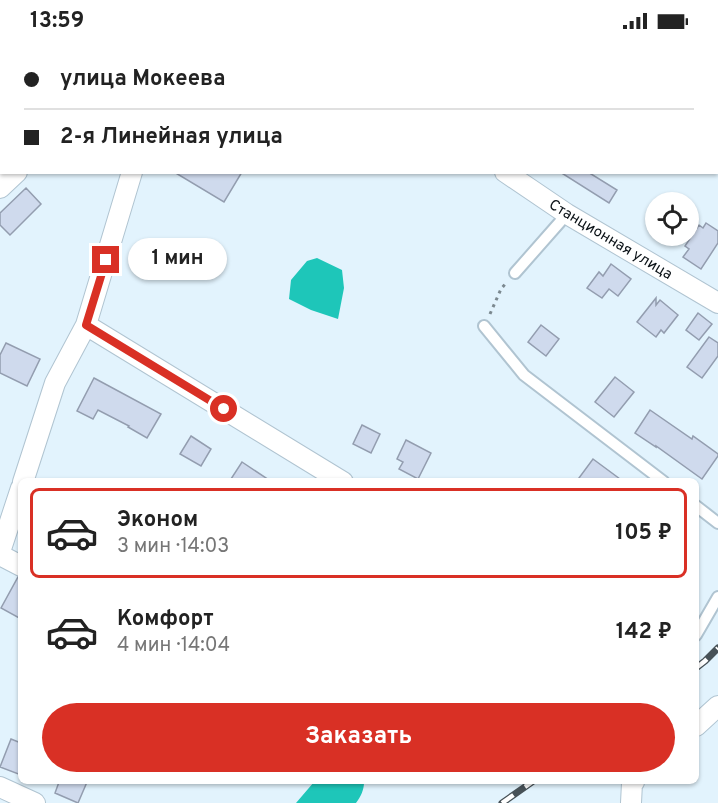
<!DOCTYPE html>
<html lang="ru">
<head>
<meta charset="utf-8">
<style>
	:root { --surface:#fff; --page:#f2f2f2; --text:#222; --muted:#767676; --line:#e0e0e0; --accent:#d93025 }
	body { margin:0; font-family:Overpass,sans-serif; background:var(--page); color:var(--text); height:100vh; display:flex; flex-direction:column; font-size:22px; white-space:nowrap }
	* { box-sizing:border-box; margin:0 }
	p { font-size:20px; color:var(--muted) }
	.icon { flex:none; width:33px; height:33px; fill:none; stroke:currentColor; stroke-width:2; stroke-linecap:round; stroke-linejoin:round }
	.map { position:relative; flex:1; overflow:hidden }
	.panel { position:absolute; left:18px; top:436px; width:681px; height:306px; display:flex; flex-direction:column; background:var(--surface); border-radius:9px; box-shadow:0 2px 4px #0004 }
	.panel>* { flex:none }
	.top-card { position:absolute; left:0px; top:0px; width:718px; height:132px; box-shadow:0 2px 4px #0004; display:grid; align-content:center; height:132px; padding:0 24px; background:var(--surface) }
	.fabs { position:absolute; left:645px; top:150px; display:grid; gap:12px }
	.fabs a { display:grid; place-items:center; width:54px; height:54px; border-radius:50%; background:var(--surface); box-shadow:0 2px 4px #0004; font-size:30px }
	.end { position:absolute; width:27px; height:27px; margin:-14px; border:8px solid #d93025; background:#fff; box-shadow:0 0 0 3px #fff }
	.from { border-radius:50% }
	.bubble { position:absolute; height:42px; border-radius:21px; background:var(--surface); box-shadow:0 2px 4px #0004; font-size:20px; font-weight:700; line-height:42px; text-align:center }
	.top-card b { display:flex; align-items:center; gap:21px; height:57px; font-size:22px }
	.top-card b+b { border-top:2px solid var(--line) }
	.top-card i { width:15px; height:15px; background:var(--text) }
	ul { padding:10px 0 0; list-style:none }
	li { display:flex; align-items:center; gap:18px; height:90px; margin:0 12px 9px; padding:0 12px; border:3px solid transparent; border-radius:9px }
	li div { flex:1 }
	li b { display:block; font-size:22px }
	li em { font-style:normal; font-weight:700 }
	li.current { border-color:var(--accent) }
	li>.icon { width:54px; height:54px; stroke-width:1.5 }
	.primary-button { display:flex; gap:12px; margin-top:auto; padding:12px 24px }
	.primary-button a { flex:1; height:69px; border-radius:36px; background:var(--accent); color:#fff; font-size:24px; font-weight:700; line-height:69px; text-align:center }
	.status { display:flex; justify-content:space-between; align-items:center; height:42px; padding:0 30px; background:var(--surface); direction:ltr }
	.status svg { height:16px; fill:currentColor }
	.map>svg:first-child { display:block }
	.water { fill:#1ec6b9 }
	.building { fill:#cfdaed; stroke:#939daf; stroke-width:1.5 }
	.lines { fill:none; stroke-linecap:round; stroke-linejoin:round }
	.lane-casing { stroke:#b0c4d1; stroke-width:14 }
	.street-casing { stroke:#b0c4d1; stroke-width:22 }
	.path { stroke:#7b888f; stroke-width:3; stroke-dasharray:3 4.5; stroke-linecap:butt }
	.lane { stroke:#fff; stroke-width:10 }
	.street { stroke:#fff; stroke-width:20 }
	.rail-casing { stroke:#475157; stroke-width:7 }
	.rail { stroke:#fff; stroke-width:4.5; stroke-dasharray:14; stroke-linecap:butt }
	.route { stroke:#d93025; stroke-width:8 }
	.labels { text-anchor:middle; stroke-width:4.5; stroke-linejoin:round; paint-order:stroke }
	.street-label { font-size:15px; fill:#0a1116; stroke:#fff }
</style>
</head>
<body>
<div class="status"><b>13:59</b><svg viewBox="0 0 49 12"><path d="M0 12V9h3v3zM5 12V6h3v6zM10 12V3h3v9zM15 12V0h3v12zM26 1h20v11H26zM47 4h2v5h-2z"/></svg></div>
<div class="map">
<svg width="718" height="761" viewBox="0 0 718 761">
	<rect width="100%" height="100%" fill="#e2f3fd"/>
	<path class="water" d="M317,216l25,12 2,18 -6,31 -27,-9 -22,-11 2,-19 16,-19z
		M314,740h50c0,8 -3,14 -8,21h-60z"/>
	<path class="building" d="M174,130h68l-18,30z
		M560,130h28l29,18 -8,13z
		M26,146l15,16 -31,31 -10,-10v-12z
		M706,181l12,8v12l-17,26 -18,-12 6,-8 -4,-3 14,-21 4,3z
		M611,222l20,15 -13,17 -9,-7 -7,9 -15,-10 12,-16 4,4z
		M656,256v7l4,-5 18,15 -14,18 -3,-3 -5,7 -19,-15z
		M698,271l14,11 -13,16 -13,-10z
		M541,283l18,14 -13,17 -18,-14z
		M709,295l9,6v13l-16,22 -15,-11z
		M6,301l34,16 -13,27 -27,-13v-18z
		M615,335l19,15 -20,25 -19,-15z
		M94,336l67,36 -14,24 -19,-11 1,-1 -31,-16 -5,9 -16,-8z
		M650,368l42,29 1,-3 25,18v2l-16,23 -46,-33v1l-21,-14z
		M362,383l18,9 -9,19 -18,-9z
		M191,394l20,13 -10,17 -21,-12z
		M406,398l25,13 -13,26 -19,-10 4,-7 -6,-3z
		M593,417l31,23h-48z
		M242,420l30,20h-43z
		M18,535l3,1v41l-20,-11z
		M11,697l10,4v32l-21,-8z
		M59,740h28l-9,21 -23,-10z"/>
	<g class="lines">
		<defs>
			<path id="lane" d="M515,231l52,-59
				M484,284l40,49 140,107
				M696,464l22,17
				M696,593l22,-38"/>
			<path id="street" d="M106,0l2,2
				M310,0l3,2
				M640,0l2,2
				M174,2l1,-2
				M717,55l1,1
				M505,130l62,42 151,89
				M0,146l17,-16
				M86,283l257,157
				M23,440l32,-99 31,-58 46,-153
				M0,510l21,-64
				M0,513l21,11
				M696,684l22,-20
				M0,745l35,16
				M631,761l1,-20 2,-1"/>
		</defs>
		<use href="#lane" class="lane-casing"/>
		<use href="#street" class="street-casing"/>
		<path class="path" d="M490,272l11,-25 5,-6"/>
		<use href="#lane" class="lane"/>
		<use href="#street" class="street"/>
		<defs>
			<path id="rail" d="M696,626l9,-7 13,-13
				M502,761l30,-21"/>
		</defs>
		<use href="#rail" class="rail-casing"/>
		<use href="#rail" class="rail"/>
	</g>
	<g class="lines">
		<path class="route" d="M106,218l-20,65 138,84"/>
	</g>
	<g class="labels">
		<g class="street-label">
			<text transform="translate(611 197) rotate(31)" y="5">Станционная улица</text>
		</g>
	</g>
</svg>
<div class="fabs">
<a><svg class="icon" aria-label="locate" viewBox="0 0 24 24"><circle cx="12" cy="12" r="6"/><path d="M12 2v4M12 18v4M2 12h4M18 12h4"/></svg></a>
</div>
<i class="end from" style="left:224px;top:367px"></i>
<i class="end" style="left:106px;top:218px"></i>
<div class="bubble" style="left:128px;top:196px;width:99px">1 мин</div>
<div class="top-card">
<b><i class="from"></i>улица Мокеева</b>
<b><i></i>2-я Линейная улица</b>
</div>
<section class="panel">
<ul>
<li class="current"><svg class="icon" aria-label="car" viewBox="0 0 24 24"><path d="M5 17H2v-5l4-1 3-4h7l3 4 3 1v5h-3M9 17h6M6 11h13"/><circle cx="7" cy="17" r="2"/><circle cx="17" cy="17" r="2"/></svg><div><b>Эконом</b><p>3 мин · 14:03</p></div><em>105 ₽</em></li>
<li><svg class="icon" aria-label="car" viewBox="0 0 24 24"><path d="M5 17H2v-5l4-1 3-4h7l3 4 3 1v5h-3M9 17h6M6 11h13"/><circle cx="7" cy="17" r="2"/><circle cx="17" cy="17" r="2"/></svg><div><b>Комфорт</b><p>4 мин · 14:04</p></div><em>142 ₽</em></li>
</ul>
<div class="primary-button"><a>Заказать</a></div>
</section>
</div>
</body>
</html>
